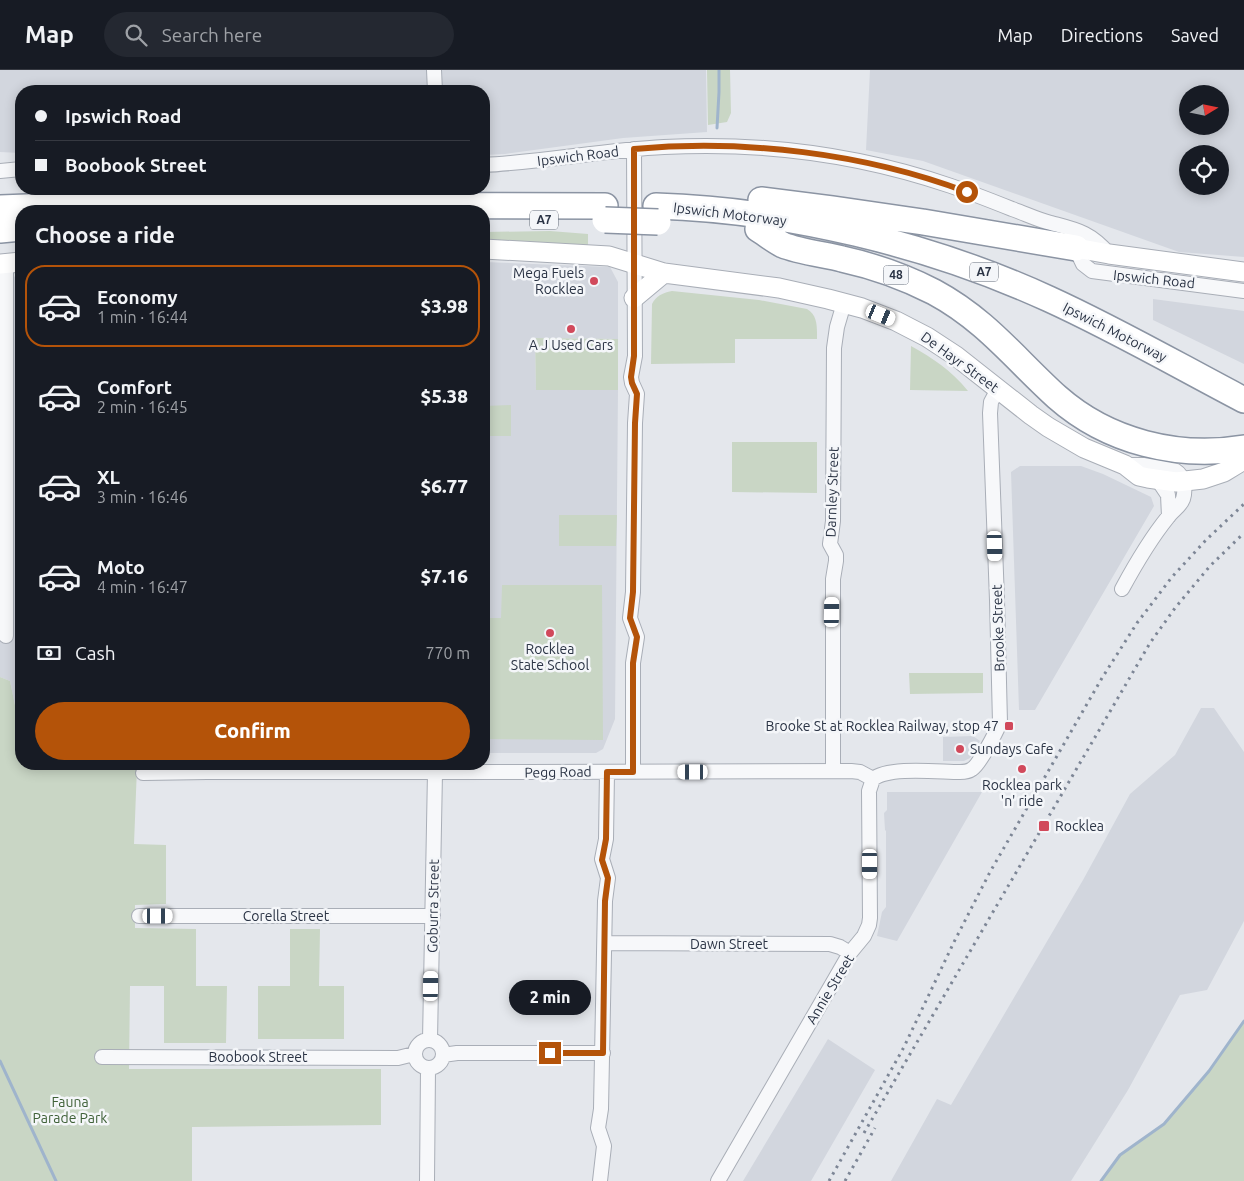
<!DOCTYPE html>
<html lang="en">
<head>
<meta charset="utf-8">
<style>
	:root { --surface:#171b24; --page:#242831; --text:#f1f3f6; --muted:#9ea1a6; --line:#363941; --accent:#b45309 }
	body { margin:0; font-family:Ubuntu,sans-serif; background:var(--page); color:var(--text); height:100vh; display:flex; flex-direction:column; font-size:19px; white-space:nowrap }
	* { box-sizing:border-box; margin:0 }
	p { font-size:16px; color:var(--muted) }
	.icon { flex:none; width:28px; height:28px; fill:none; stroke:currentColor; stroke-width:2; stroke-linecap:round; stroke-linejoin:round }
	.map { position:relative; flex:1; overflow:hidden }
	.details { position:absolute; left:15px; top:135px; width:475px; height:565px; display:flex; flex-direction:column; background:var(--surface); border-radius:20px; box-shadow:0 2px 12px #0003 }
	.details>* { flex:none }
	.hud { position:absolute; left:15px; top:15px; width:475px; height:110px; border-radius:20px; box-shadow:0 2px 12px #0003; display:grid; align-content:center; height:110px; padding:0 20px; background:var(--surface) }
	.needle { width:32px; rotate:80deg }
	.tools { position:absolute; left:1179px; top:15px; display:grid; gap:10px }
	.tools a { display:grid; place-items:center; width:50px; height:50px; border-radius:50%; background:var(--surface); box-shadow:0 2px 12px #0003; font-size:25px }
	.end { position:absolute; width:22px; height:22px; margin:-11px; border:6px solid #b45309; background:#fff; box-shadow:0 0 0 2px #fff }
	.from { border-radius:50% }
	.bubble { position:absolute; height:35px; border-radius:18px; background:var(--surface); box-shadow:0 2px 12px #0003; font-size:16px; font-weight:800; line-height:35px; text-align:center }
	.car { position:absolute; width:15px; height:30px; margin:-15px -8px; border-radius:6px; box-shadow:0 0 4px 1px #0007; background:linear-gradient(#fff 24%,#345 0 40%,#fff 0 76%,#345 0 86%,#fff 0) }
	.hud b { display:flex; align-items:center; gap:18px; height:48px; font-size:19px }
	.hud b+b { border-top:1px solid var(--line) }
	.hud i { width:12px; height:12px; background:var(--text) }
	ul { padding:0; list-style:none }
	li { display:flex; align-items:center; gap:15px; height:82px; margin:0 10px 8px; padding:0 10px; border:2px solid transparent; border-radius:20px }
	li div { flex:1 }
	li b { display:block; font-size:19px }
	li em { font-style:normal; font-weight:800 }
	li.active { border-color:var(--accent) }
	li>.icon { width:45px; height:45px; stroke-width:1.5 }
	h2 { padding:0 20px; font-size:22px; line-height:60px }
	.pay { display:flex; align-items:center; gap:12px; height:55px; padding:0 20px; font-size:19px }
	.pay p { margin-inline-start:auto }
	.action { display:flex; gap:10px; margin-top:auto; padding:10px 20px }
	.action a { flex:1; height:58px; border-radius:30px; background:var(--accent); color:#fff; font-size:20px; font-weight:800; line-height:58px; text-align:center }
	header { display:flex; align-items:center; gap:30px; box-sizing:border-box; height:70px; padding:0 25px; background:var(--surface); border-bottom:1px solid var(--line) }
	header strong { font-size:24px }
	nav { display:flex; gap:28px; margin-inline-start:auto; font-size:18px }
	.search { width:350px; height:45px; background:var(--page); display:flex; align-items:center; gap:12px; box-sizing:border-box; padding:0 18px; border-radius:28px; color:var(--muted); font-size:19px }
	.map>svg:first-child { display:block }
	.built { fill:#d2d6de; fill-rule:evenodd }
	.green { fill:#c9d6c5 }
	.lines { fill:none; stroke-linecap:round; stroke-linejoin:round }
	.stream { stroke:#9fb4cc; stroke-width:3 }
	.street-casing { stroke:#a9aeb7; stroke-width:16 }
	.secondary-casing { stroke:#a9aeb7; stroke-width:21 }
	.highway-casing { stroke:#8b94a3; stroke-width:28 }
	.street { stroke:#f7f8fa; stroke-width:14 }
	.secondary { stroke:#fff; stroke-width:19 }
	.highway { stroke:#fff; stroke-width:25 }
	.rail { stroke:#7d8696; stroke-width:3; stroke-dasharray:2.5 5; stroke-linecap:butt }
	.highway-bridge-casing { stroke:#8b94a3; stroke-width:28; stroke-linecap:butt }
	.highway-bridge { stroke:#fff; stroke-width:25 }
	.route { stroke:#b45309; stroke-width:6 }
	.poi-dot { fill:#d1495b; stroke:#f4f6f9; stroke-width:2 }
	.labels { text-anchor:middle; stroke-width:5; stroke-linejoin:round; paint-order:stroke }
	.shield { fill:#f4f6f9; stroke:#676e7b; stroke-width:1 }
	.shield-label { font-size:12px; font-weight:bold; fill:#2b3445 }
	.street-label { font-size:14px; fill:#2b3445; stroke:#f4f6f9 }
	.poi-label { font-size:14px; fill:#2b3445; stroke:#f4f6f9 }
	.park-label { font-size:14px; fill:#3f6138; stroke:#f4f6f9 }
</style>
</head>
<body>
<header>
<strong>Map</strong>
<div class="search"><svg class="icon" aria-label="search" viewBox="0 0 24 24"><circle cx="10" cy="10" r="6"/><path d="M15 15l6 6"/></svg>Search here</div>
<nav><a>Map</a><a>Directions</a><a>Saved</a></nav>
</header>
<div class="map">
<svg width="1244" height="1111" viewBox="0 0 1244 1111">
	<rect width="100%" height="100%" fill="#e4e7ec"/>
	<path class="built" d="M0,0h706l1,62 -84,6 -118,16 -21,1v-64h-463v62l-21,-1z
		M870,0h374v187l-65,-5 -256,-91 -57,-11zM1188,24h32v32h-32zM1188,84h32v32h-32z
		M484,192l126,5 8,15v57l-83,-1 1,52h82l-3,329 -12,30 -7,4h-112z
		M21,206v434h-5l-6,-29 -10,-4v-399z
		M1153,229l91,12v53l-91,-44z
		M1020,396h61l22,8 48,23 3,9 -119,204h-16l-8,-238z
		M1201,638h13l30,44v169l-37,69 -27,5 -52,95 -57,91h-180l46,-82 14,6 132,-225 47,-86 45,-39z
		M973,666l7,5 -10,17 -6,3h-21v-24z
		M887,722h95l-85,149 -20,-5 5,-24 4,-5v-76l-1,-1 -1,-17 3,-3z
		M828,969l47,31 -64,111h-68z"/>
	<path class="green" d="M707,0h23l1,43 -4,9 -19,3z
		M550,161l38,3v14l-104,-4v-12z
		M672,221l87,9 48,9c11,6 10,19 10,30h-82v24l-84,1 1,-60c4,-8 10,-11 20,-13z
		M535,268l83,1v51h-82z
		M911,276c23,13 40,24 57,45l-58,-1z
		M511,335v31h-27v-30z
		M732,372h85v51l-85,-1z
		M559,445h58l-1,31h-57z
		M502,515h100l1,155 -119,-1v-121h17z
		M909,603h74v20l-73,1z
		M0,607l10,4 6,29h5v54h113l3,3 -3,77 32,1v59l-31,1v23l61,1v57h31l-1,57h-62v-57h-34l-1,83h252v56l-189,2v54h-192z
		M290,859h30l-1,57h25v53h-86v-53h32z
		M1244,951v160h-143l19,-26 44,-31 45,-53z"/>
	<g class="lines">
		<path class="stream" d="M717,58l2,-36v-22
			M0,991l56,120
			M1101,1111l19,-26 44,-31 45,-53 35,-50"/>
		<defs>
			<path id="street" d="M434,0l1,21
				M484,95c60,-3 120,-15 180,-18 97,-5 196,8 287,39 21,7 41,15 61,23 12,4 26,11 39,14 26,7 39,9 58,31
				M0,101l21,-2
				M1073,173l10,21 9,7 152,20
				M1158,410l10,15 1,21
				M1122,519c13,-24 29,-51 46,-72 5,-7 12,-10 15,-18 3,-10 1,-23 -7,-28l-33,-6h-18
				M6,566v-373
				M833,701v-192l3,-18v-6l-6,-11 3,-23 1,-173 3,-21 7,-24
				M633,702v-109l4,-26 -7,-19 3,-26 2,-169 2,-29 -5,-11 -1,-6 4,-21 -1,-207
				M143,703l64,-1h322l322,-1 9,1 13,7
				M873,709c16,-13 66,-7 87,-7 4,0 8,0 12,-3 8,-5 24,-37 28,-46l-3,-123 -7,-187 1,-11 7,-13
				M139,846h294
				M605,873l225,1 10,3 10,6
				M415 984a14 14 0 1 1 28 0a14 14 0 1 1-28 0Z
				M430,970l5,-268
				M443,985l14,-2h146
				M102,987l296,1 16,-4
				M427,1111l1,-112
				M600,1111l4,-35 -6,-18 3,-19 4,-208 3,-23 -6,-19 4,-20 1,-67
				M718,1111l117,-202 15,-26 14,-17 5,-11 1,-7 -1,-127 4,-12"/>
			<path id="secondary" d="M1076,178l33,6 135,18
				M484,179l125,7 55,17 115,15 49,11 34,9 34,13 31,16 29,19 75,59 17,12 36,21 41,17 14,11 9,2 28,4 27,-3 21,-7 18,-11 2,-3
				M0,194l21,-2
				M634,228l30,-25"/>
			<path id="highway" d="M761,130l71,9 91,13 153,26
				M656,136c131,4 273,38 393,93 66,30 130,67 195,101
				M0,138l79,-3 526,1
				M758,159c8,5 17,12 25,16 14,6 43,10 59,14 32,7 63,18 92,33 52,28 81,67 123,105 51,45 121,62 187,51
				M0,160l21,-2"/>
		</defs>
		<use href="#street" class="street-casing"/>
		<use href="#secondary" class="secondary-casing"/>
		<use href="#highway" class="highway-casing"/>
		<use href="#street" class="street"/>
		<use href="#secondary" class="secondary"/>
		<use href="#highway" class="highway"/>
		<path class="rail" d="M864,1063l286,-490 25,-35 35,-42 34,-33
			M829,1111l75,-134 50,-105 36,-70 112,-194 35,-55 35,-46 34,-37 38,-36
			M845,1111l30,-53"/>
		<defs>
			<path id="highway-bridge" d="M605,150l53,2"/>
		</defs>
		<use href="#highway-bridge" class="highway-bridge-casing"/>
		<use href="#highway-bridge" class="highway-bridge"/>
	</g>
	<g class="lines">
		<path class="route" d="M550,983h53l2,-152 3,-23 -6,-18 4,-21 1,-67h26v-109l4,-26 -7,-19 3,-26 2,-169 2,-29 -5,-11 -1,-6 3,-21v-207c110,-10 230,4 333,43"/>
	</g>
	<g class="poi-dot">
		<circle cx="594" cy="211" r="5"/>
		<circle cx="571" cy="259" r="5"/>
		<circle cx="550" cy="563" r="5"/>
		<rect x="1004" y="651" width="10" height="10" rx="2.5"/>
		<circle cx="960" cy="679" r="5"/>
		<circle cx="1022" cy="699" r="5"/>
		<rect x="1038" y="750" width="12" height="12" rx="2.5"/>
	</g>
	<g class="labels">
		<g class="shield">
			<rect x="530" y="140.5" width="28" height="19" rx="4"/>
			<rect x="970" y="192.5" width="28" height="19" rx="4"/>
			<rect x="883.5" y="195.5" width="25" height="19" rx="4"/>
		</g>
		<g class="shield-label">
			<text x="544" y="154">A7</text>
			<text x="984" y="206">A7</text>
			<text x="896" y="209">48</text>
		</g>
		<g class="street-label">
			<text transform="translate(578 86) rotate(-7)" y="5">Ipswich Road</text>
			<text transform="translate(730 144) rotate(7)" y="5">Ipswich Motorway</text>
			<text transform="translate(1154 209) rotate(6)" y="5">Ipswich Road</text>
			<text transform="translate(1115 262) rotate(27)" y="5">Ipswich Motorway</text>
			<text transform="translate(960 292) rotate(36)" y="5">De Hayr Street</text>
			<text transform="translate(832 422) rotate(-88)" y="5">Darnley Street</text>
			<text transform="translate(998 558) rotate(-92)" y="5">Brooke Street</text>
			<text transform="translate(558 702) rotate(-1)" y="5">Pegg Road</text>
			<text transform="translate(433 836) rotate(-89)" y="5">Goburra Street</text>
			<text x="286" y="851">Corella Street</text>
			<text x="729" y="879">Dawn Street</text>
			<text transform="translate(830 919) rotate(-59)" y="5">Annie Street</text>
			<text x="258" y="992">Boobook Street</text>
		</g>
		<g class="poi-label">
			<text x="584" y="208" text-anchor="end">Mega Fuels<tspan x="584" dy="16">Rocklea</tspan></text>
			<text x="571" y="280">A J Used Cars</text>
			<text x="550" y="584">Rocklea<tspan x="550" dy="16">State School</tspan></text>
			<text x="999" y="661" text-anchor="end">Brooke St at Rocklea Railway, stop 47</text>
			<text x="970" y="684" text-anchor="start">Sundays Cafe</text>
			<text x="1022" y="720">Rocklea park<tspan x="1022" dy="16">'n' ride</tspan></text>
			<text x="1055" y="761" text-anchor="start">Rocklea</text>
		</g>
		<g class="park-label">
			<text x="70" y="1037">Fauna<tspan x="70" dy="16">Parade Park</tspan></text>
		</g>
	</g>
</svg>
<div class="tools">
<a><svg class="needle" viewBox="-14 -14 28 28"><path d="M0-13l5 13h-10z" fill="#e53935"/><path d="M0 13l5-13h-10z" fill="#9ea1a6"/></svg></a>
<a><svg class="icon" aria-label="locate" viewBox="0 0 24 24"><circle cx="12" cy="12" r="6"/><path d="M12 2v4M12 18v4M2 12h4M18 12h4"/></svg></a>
</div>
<i class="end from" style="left:967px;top:122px"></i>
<i class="end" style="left:550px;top:983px"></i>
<div class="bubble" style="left:509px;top:910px;width:82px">2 min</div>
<i class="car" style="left:881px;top:245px;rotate:112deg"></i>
<i class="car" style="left:995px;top:476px;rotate:178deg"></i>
<i class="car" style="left:832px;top:542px;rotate:1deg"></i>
<i class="car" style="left:693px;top:702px;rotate:270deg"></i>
<i class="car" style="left:870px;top:794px;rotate:180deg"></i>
<i class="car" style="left:158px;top:846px;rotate:90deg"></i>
<i class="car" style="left:431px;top:916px;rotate:1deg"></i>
<div class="hud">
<b><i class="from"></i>Ipswich Road</b>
<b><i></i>Boobook Street</b>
</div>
<section class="details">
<h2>Choose a ride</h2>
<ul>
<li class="active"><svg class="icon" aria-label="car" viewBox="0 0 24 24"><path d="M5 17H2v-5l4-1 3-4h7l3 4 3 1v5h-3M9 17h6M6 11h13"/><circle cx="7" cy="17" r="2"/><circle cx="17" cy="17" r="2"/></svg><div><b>Economy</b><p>1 min · 16:44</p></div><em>$3.98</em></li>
<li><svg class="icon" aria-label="car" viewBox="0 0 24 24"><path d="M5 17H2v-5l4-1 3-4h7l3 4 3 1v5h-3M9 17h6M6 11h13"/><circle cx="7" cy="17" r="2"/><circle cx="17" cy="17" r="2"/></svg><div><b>Comfort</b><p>2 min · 16:45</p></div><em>$5.38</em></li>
<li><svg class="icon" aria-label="car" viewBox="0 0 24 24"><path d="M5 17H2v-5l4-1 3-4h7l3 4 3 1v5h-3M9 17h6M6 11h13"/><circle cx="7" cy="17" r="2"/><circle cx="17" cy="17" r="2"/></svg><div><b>XL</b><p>3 min · 16:46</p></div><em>$6.77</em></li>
<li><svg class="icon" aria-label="car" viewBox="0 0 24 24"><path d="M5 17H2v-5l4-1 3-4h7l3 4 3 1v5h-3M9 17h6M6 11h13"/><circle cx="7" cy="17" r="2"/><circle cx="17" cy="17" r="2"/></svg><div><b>Moto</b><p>4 min · 16:47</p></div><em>$7.16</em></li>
</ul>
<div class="pay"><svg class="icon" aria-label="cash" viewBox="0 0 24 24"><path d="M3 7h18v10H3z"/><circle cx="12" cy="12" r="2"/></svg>Cash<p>770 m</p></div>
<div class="action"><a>Confirm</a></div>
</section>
</div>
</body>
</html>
